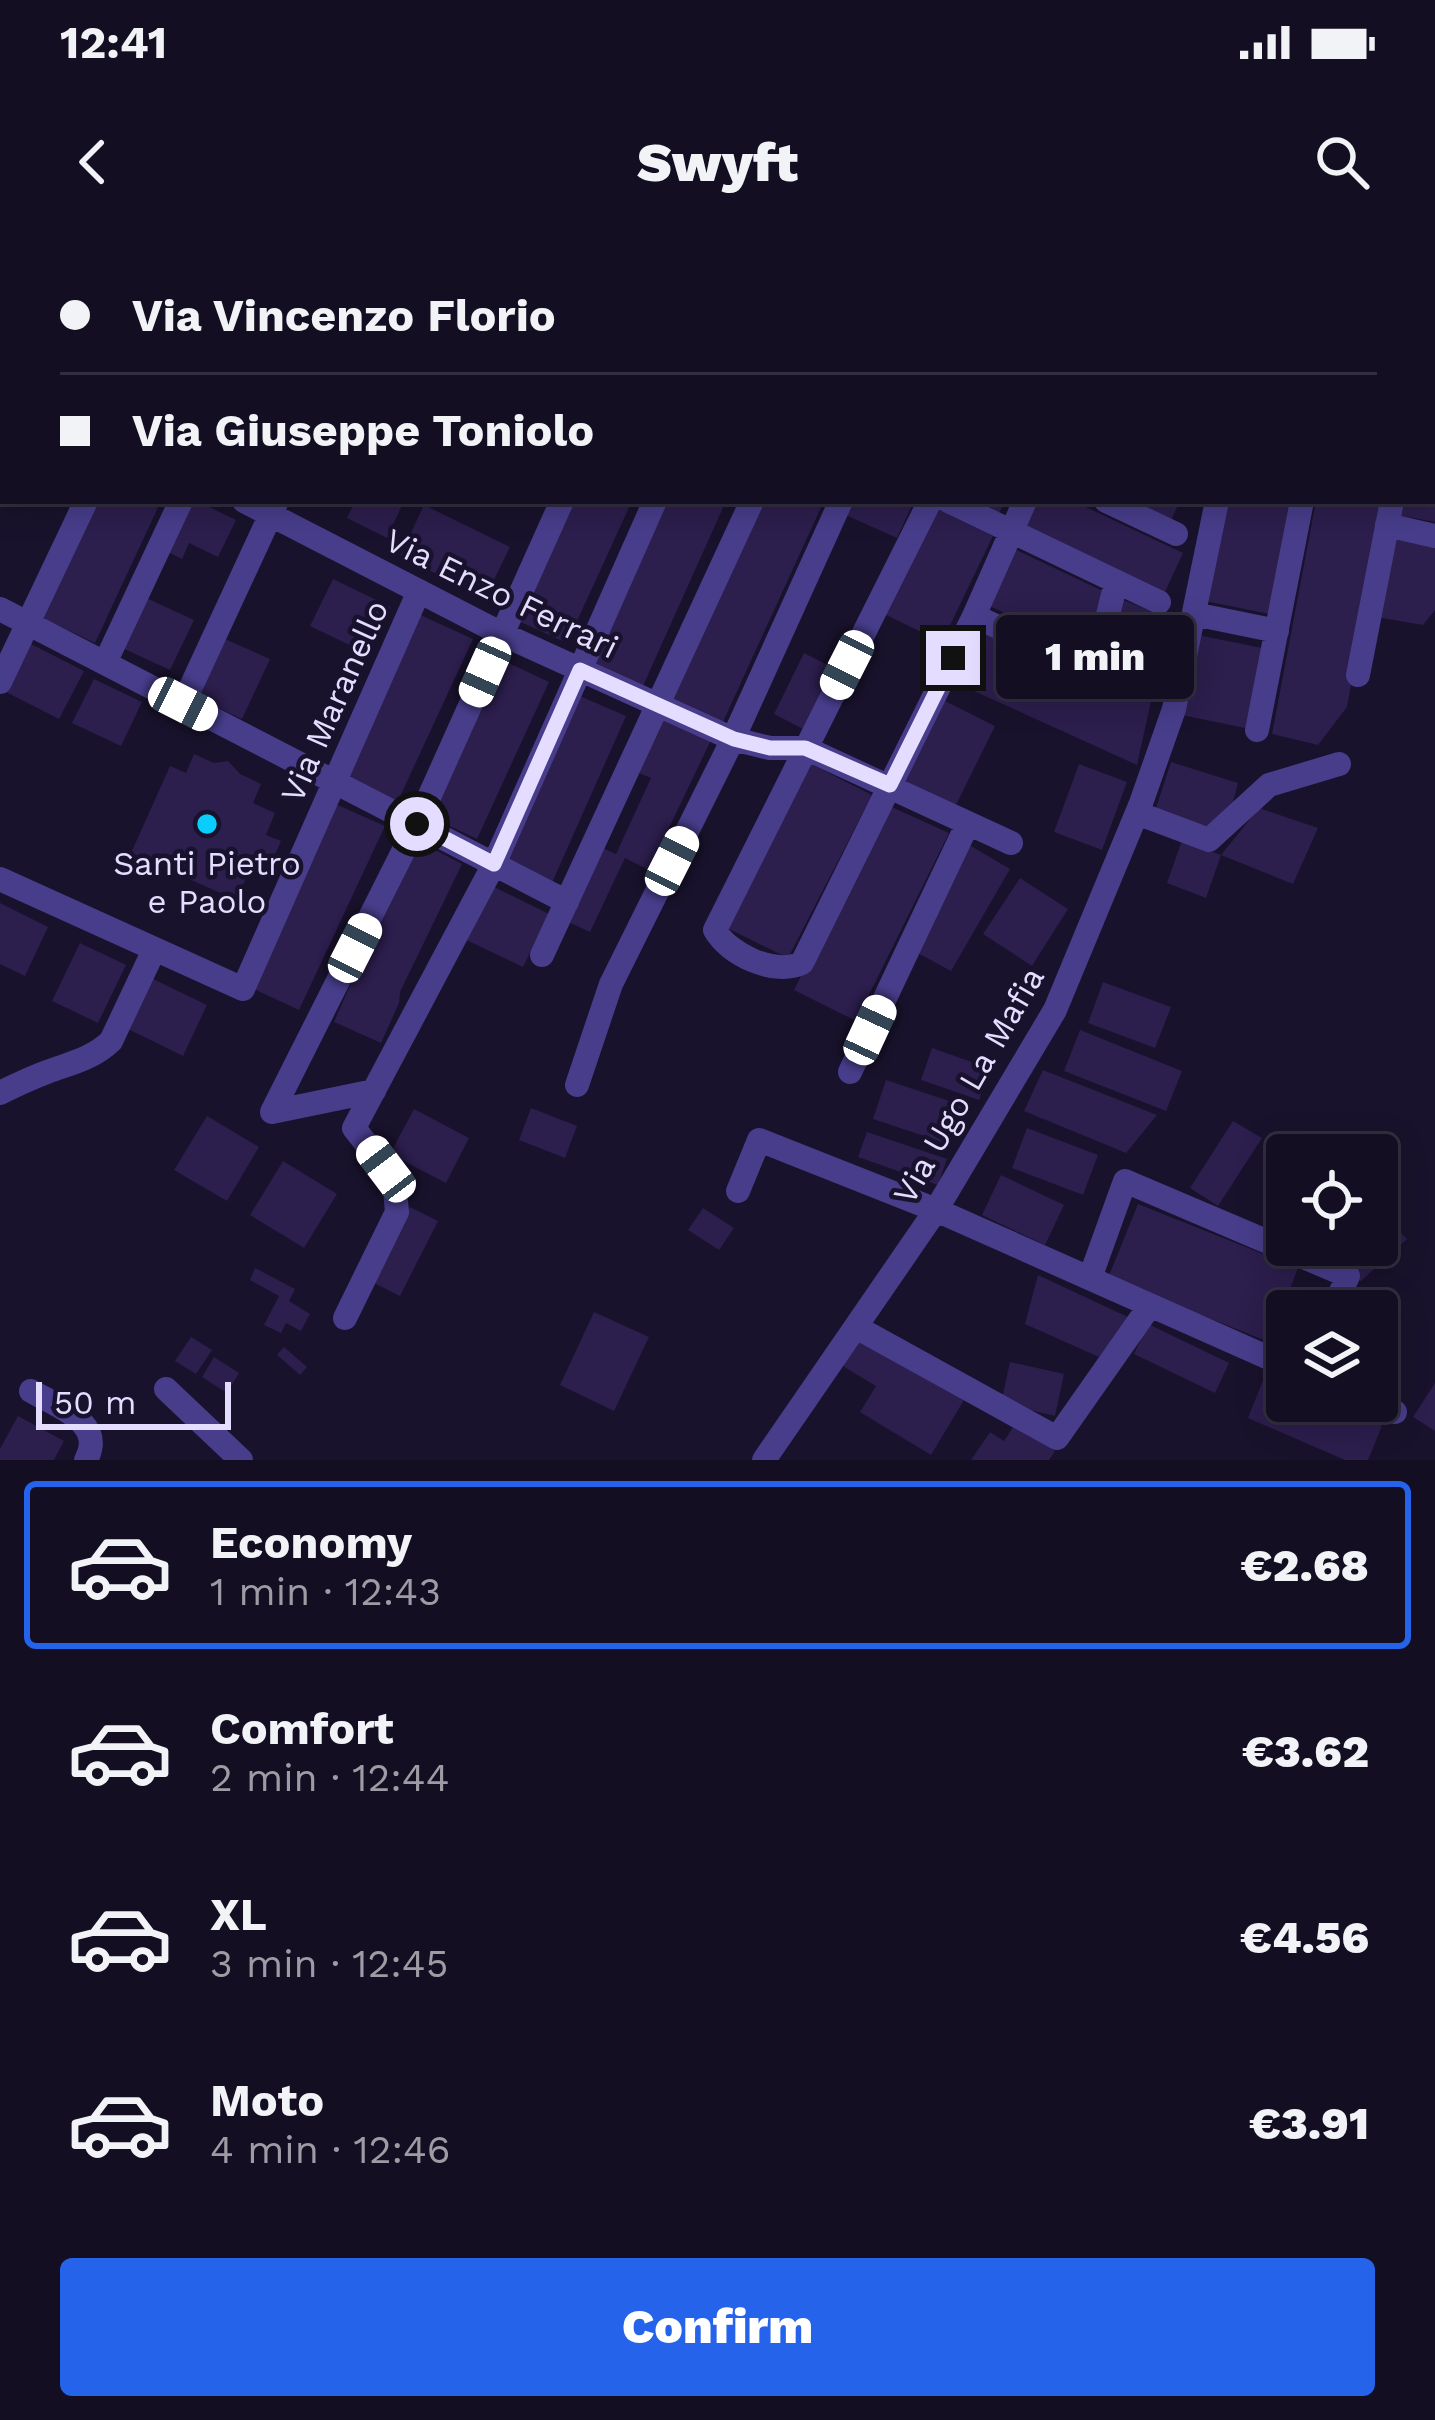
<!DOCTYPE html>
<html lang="en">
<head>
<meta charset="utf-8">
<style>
	:root { --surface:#130e21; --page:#1c172a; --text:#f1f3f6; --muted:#9d9ca5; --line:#322e3f; --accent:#2563eb }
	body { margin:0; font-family:"Work Sans",sans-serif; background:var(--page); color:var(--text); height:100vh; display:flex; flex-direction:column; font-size:45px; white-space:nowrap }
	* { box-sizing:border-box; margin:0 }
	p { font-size:39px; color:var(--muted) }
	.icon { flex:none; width:66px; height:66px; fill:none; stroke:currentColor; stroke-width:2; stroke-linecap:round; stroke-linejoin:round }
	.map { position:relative; height:1220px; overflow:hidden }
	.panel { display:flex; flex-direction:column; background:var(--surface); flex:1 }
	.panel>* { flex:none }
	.top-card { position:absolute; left:0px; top:0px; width:1437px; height:264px; box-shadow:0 6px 30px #0003,0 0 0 3px var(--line); display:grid; align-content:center; height:264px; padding:0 60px; background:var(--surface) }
	.buttons { position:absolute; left:1266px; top:894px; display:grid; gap:24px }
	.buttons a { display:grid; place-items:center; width:132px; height:132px; border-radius:12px; background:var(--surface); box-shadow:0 6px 30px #0003,0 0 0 3px var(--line); font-size:60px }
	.scale { position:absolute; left:36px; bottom:30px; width:195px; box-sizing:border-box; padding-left:12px; border:6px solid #e4ddff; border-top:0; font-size:33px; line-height:42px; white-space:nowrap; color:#e4ddff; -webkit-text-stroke:9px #19122c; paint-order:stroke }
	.end { position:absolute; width:54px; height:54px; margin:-27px; border:15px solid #e4ddff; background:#111; box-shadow:0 0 0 6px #111 }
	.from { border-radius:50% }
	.bubble { position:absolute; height:84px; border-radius:12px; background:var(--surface); box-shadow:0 6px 30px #0003,0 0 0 3px var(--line); font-size:39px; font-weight:800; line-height:84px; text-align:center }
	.car { position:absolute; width:36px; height:72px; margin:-36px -18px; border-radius:15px; box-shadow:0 0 9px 3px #0007; background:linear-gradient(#fff 24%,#345 0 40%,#fff 0 76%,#345 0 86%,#fff 0) }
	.top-card b { display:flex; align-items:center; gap:42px; height:114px; font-size:45px }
	.top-card b+b { border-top:3px solid var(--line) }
	.top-card i { width:30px; height:30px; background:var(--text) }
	ul { padding:21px 0 0; list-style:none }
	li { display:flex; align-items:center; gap:36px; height:168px; margin:0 24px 18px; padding:0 36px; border:6px solid transparent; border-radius:12px }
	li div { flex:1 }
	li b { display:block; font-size:45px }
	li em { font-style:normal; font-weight:800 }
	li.active { border-color:var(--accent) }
	li>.icon { width:108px; height:108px; stroke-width:1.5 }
	.primary-button { display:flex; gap:24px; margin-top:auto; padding:24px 60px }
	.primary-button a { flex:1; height:138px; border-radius:12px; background:var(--accent); color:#fff; font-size:48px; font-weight:800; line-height:138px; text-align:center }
	.status { display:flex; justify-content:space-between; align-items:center; height:84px; padding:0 60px; background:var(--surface); direction:ltr }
	.status svg { height:33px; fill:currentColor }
	header { display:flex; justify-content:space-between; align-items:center; height:156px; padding:0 60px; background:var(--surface); font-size:54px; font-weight:800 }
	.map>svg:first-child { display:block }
	.building { fill:#2c1e4d }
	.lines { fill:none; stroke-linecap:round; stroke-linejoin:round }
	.street { stroke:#483d8b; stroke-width:24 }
	.route { stroke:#e4ddff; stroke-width:15 }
	.poi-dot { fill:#0acdfe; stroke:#19122c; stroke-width:4.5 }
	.labels { text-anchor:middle; stroke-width:9; stroke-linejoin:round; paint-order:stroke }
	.street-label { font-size:33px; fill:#e4ddff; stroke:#19122c }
	.poi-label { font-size:33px; fill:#e4ddff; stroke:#19122c }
</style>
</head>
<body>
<div class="status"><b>12:41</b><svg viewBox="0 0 49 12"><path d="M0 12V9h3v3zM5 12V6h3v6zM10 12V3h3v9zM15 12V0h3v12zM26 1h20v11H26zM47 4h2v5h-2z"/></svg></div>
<header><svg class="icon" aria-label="back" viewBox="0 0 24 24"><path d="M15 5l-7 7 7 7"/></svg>Swyft<svg class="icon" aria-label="search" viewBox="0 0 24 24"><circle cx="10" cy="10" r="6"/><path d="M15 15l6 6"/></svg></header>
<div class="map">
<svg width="1435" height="1220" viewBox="0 0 1435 1220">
	<rect width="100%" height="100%" fill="#19122c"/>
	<path class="building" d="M92,261h69l-66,142 -57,-27z
		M184,261h13l39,19 -18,37 -29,-14 -7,16 -20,-10z
		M355,261h49l-17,37 -40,-20z
		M565,261h67l-65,142 -55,-25z
		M663,261h63l-83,185 -52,-24z
		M756,261h68l-102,223 -55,-26z
		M844,261h70l-17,37 -58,-26z
		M964,261h41l-7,15z
		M1036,261h37l110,52 -18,39 -141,-67z
		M1130,261h50l-9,19z
		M1225,261h67l-23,113 -64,-13z
		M1316,261h69l-38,206 -29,38 -46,-11z
		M1400,261h35v21l-38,-7z
		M424,265l86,42 -25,51 -85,-42z
		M935,268l58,28 -51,106 -58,-28z
		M1392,297l43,9v64l-12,15 -47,-8z
		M1010,307l97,46 -14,59 -108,-48z
		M333,339l58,28 -23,47 -58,-28z
		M142,356l52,24 -24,50 -52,-24z
		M1121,359l41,17 -12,58 -44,-18z
		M416,373l57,26 -75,162 -56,-26z
		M976,383l175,78 -14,64 -187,-85z
		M1198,395l64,13 -17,80 -63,-13z
		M218,396l52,23 -28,60 -51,-24z
		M27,402l57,29 -25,48 -57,-29z
		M804,413l31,16 -30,61 -31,-16z
		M496,417l53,25 -72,157 -52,-25z
		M94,439l48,23 -21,44 -49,-23z
		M573,453l53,23 -74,167 -53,-24z
		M941,459l54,27 -40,81 -54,-27z
		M657,474l54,26 -62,130 -24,-12 -35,74 -28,-13 34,-74 20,9 35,-76 -19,-8z
		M194,514l20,9 14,-2 12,13 21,10 -8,19 22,10 -9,22 15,6 -10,23 -15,-7 -20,43 -105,-47 39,-87 16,7z
		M1171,522l67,21 -5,19 -29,31 -50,-19z
		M809,523l63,32 -84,163 -61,-30z
		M1079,524l48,18 -25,68 -48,-18z
		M333,563l52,23 -86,184 -49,-23z
		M885,564l64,29 -93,188 -62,-31z
		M1259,568l59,20 -25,56 -72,-29z
		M414,599l48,25 -62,128 -1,11 -18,40 -47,-21z
		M1182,600l39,15 -15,43 -39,-15z
		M966,603l44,26 -59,102 -39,-21z
		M1020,638l48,31 -36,57 -49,-32z
		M488,644l61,30 -26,53 -61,-29z
		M0,663l48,24 -23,49 -25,-12z
		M80,703l46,22 -28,58 -46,-22z
		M151,738l56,27 -24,51 -57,-28z
		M1103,742l68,25 -16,41 -67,-25z
		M1080,790l102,41 -16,40 -102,-40z
		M932,808l57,20 -10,32 -58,-20z
		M1043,830l114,45 -31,38 -102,-42z
		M886,840l78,26 -13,39 -78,-26z
		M531,868l46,18 -12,32 -46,-18z
		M414,869l55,29 -23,45 -56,-29z
		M207,876l52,31 -32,54 -53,-31z
		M1233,881l29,17 -44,68 -28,-18z
		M1027,888l71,27 -15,40 -71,-27z
		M867,892l80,27 -9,26 -80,-28z
		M283,921l54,33 -33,54 -54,-33z
		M1001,935l63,30 -19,40 -63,-30z
		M1138,964l160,64 -29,74 -161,-64z
		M410,967l28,14 -38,75 -28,-14z
		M703,968l31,20 -15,22 -31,-20z
		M1377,969l30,30 -46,42 -36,-19 16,-17h36z
		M255,1028l40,21 -6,12 21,13 -9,17 -15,-8 -5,10 -17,-8 15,-29 -29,-16z
		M1038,1035l92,43 -31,39 -74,-33z
		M594,1072l55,25 -35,74 -54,-26z
		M1148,1084l81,39 -14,30 -81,-39z
		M191,1097l21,13 -16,24 -21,-13z
		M858,1097l106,63 -33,55 -71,-43 16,-26 -35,-21z
		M284,1107l23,20 -7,8 -23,-20z
		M214,1117l25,16 -12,20 -25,-16z
		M1010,1122l54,12 -9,42 -54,-13z
		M1265,1135l22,10v16h36l59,25 -14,34h-23l-97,-42z
		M1435,1143v48l-22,-14z
		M18,1176l46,25 -10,19h-54v-11z
		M1015,1184l40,27 -6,9h-78l19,-28 14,9z"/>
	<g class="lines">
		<path class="street" d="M395,0l7,3
			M1126,0l7,3
			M17,3l2,-3
			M112,3l2,-3
			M208,3l2,-3
			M303,3l1,-3
			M488,3l1,-3
			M581,3l1,-3
			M678,3l2,-3
			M769,3l1,-3
			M870,3l1,-3
			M960,3l1,-3
			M1056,3l1,-3
			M1270,3l1,-3
			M1352,3v-3
			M0,41l3,-7
			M1434,50l1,-5
			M1434,113l1,1
			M0,135l3,2
			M1434,209h1
			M0,241l3,-6
			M244,261l258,133 231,105 37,9h35l206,95
			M930,261l-215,429c14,25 60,46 87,33l172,-347 51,-115
			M948,261l211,101
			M1106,261l70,33
			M1387,285l48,11
			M0,369l567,293
			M1194,374l83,17
			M974,376l162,74
			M105,423l76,-162
			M1094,432l22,-90
			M1358,435l34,-174
			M0,442l86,-181
			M183,464l93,-201
			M1257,490l45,-229
			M1137,573l72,27 60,-55 70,-21
			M0,639l243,110 176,-398
			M542,715l210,-454
			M850,832l118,-249
			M577,845l34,-101 122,-245 108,-238
			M374,851l-102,21 145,-288 145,-323
			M0,853c16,-8 31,-15 47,-21 24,-9 45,-13 64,-31l43,-91
			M738,951l21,-51 177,70 351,156
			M1090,1038l35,-97 223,95 -16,35
			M345,1078l52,-106 -2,-22 -9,-21 -32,-41 140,-264 161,-363
			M856,1087l201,111 92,-131
			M166,1149l75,71
			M31,1151c27,16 75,31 55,69
			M1369,1161l26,11
			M764,1220l172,-250 119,-200 86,-207 33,-94 43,-208"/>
	</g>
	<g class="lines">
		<path class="route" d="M417,584l77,40 86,-194 154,69 36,9h35l85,37 63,-127"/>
	</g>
	<circle class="poi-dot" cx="207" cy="584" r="12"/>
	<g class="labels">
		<g class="street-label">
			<text transform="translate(502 353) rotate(26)" y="12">Via Enzo Ferrari</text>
			<text transform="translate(334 461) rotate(-66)" y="12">Via Maranello</text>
			<text transform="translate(968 845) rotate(-60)" y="12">Via Ugo La Mafia</text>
		</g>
		<g class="poi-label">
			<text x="207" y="635">Santi Pietro<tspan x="207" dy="38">e Paolo</tspan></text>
		</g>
	</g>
</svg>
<div class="buttons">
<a><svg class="icon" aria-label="locate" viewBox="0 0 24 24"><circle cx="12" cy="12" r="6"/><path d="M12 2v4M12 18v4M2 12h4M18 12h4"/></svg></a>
<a><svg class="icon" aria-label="layers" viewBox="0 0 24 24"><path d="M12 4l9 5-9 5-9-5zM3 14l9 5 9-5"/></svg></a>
</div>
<div class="scale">50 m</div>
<i class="end from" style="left:417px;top:584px"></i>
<i class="end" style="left:953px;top:418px"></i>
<div class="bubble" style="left:996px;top:375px;width:198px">1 min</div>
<i class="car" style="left:847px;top:425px;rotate:207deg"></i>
<i class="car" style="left:485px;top:432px;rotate:204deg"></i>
<i class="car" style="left:183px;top:464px;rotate:117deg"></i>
<i class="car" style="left:672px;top:621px;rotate:27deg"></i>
<i class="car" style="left:355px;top:708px;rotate:27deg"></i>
<i class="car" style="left:870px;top:790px;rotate:25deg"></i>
<i class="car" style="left:386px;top:929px;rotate:323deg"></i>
<div class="top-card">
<b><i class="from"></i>Via Vincenzo Florio</b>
<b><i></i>Via Giuseppe Toniolo</b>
</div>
</div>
<section class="panel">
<ul>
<li class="active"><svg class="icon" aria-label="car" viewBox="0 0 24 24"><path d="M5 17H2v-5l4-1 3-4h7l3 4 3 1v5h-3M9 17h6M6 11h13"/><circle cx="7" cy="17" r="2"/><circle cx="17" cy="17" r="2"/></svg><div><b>Economy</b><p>1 min · 12:43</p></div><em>€2.68</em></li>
<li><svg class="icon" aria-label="car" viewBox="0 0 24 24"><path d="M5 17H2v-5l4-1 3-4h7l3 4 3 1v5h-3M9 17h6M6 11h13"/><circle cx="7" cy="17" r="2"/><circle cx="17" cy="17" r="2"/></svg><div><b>Comfort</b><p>2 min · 12:44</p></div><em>€3.62</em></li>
<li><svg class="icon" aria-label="car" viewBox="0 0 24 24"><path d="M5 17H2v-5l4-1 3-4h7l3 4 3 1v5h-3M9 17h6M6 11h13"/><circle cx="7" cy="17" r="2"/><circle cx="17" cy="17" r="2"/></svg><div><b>XL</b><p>3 min · 12:45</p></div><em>€4.56</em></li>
<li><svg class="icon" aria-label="car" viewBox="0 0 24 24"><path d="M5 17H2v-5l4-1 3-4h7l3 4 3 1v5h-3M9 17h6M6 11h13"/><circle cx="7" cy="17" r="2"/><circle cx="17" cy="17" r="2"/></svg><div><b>Moto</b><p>4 min · 12:46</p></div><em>€3.91</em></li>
</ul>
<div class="primary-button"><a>Confirm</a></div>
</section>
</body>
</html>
